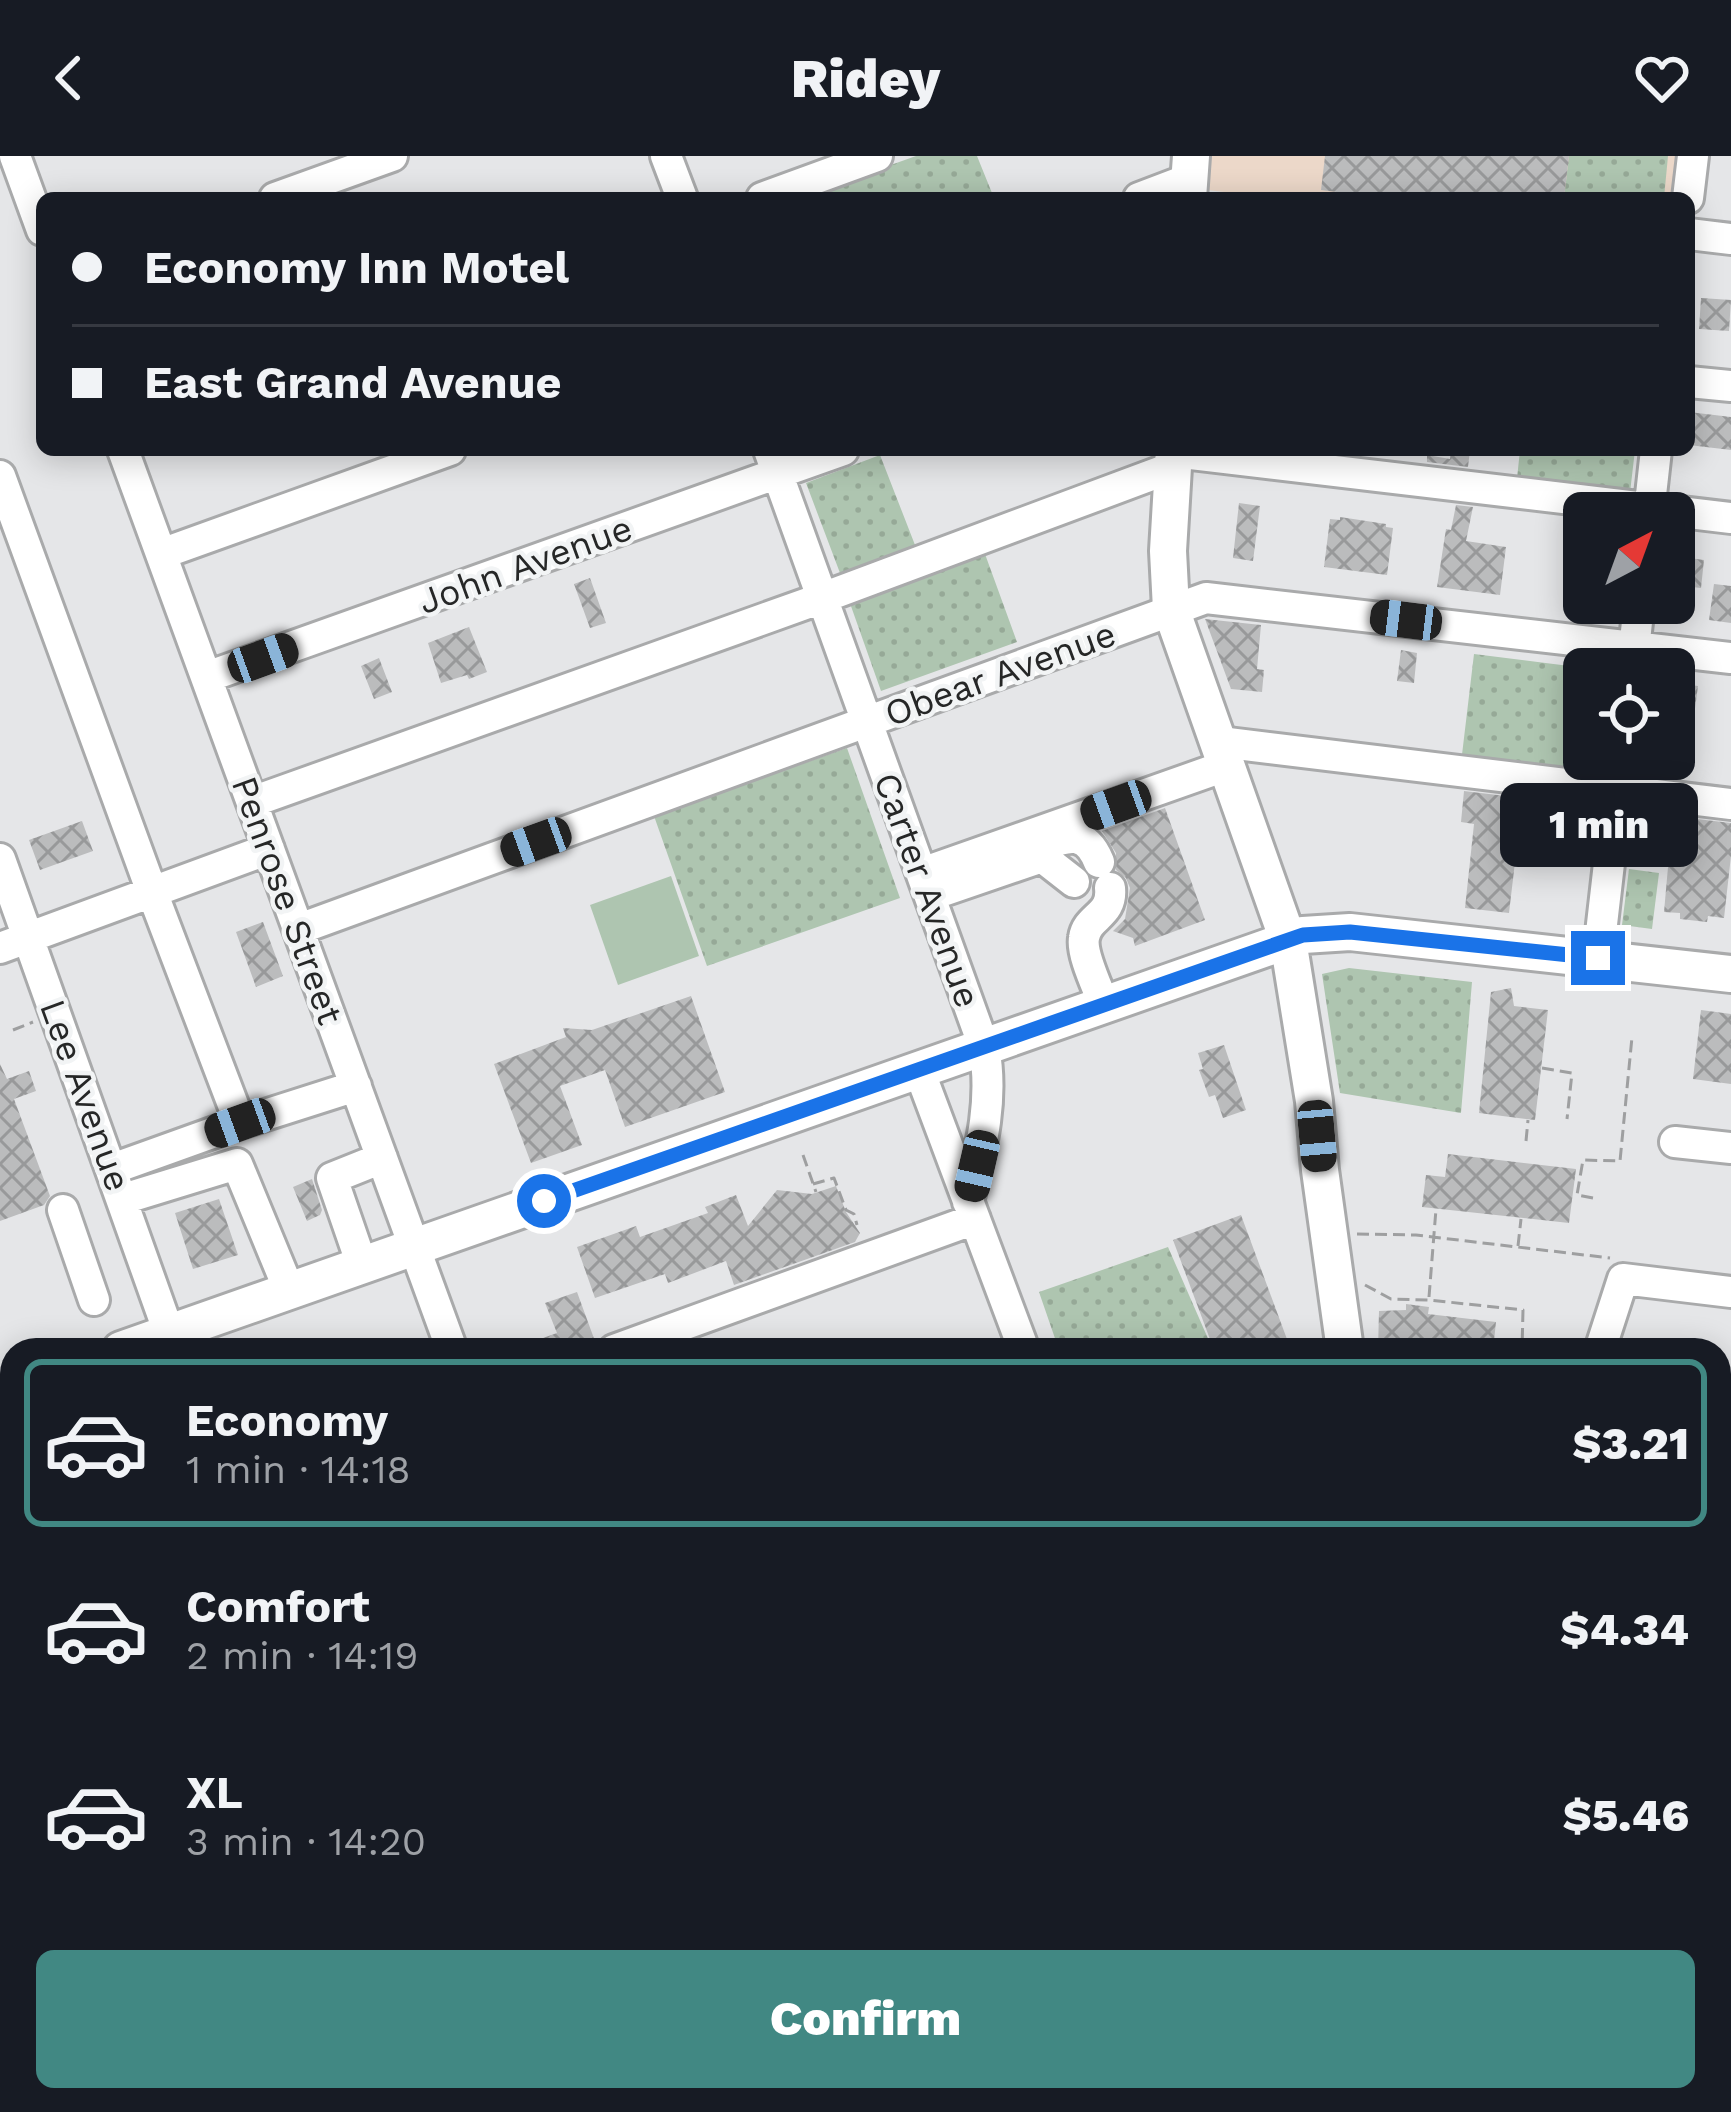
<!DOCTYPE html>
<html lang="en">
<head>
<meta charset="utf-8">
<style>
	:root { --surface:#171b24; --page:#242831; --text:#f1f3f6; --muted:#9ea1a6; --line:#363941; --accent:#418883 }
	body { margin:0; font-family:"Work Sans",sans-serif; background:var(--page); color:var(--text); height:100vh; display:flex; flex-direction:column; font-size:45px; white-space:nowrap }
	* { box-sizing:border-box; margin:0 }
	p { font-size:39px; color:var(--muted) }
	.icon { flex:none; width:66px; height:66px; fill:none; stroke:currentColor; stroke-width:2; stroke-linecap:round; stroke-linejoin:round }
	.map { position:relative; flex:1; overflow:hidden }
	.panel { position:absolute; left:0px; top:1182px; width:1731px; height:774px; display:flex; flex-direction:column; background:var(--surface); border-radius:36px 36px 0 0; box-shadow:0 6px 30px #0003 }
	.panel>* { flex:none }
	.top-card { position:absolute; left:36px; top:36px; width:1659px; height:264px; border-radius:18px; box-shadow:0 6px 30px #0003; display:grid; align-content:center; height:264px; padding:0 36px; background:var(--surface) }
	.needle { width:78px; rotate:41deg }
	.buttons { position:absolute; left:1563px; top:336px; display:grid; gap:24px }
	.buttons a { display:grid; place-items:center; width:132px; height:132px; border-radius:18px; background:var(--surface); box-shadow:0 6px 30px #0003; font-size:60px }
	.end { position:absolute; width:54px; height:54px; margin:-27px; border:15px solid #1a73e8; background:#fff; box-shadow:0 0 0 6px #fff }
	.from { border-radius:50% }
	.bubble { position:absolute; height:84px; border-radius:18px; background:var(--surface); box-shadow:0 6px 30px #0003; font-size:39px; font-weight:800; line-height:84px; text-align:center }
	.car { position:absolute; width:36px; height:72px; margin:-36px -18px; border-radius:15px; box-shadow:0 0 9px 3px #0007; background:linear-gradient(#222 24%,#8ab4d8 0 40%,#222 0 76%,#8ab4d8 0 86%,#222 0) }
	.top-card b { display:flex; align-items:center; gap:42px; height:114px; font-size:45px }
	.top-card b+b { border-top:3px solid var(--line) }
	.top-card i { width:30px; height:30px; background:var(--text) }
	ul { padding:21px 0 0; list-style:none }
	li { display:flex; align-items:center; gap:36px; height:168px; margin:0 24px 18px; padding:0 12px; border:6px solid transparent; border-radius:18px }
	li div { flex:1 }
	li b { display:block; font-size:45px }
	li em { font-style:normal; font-weight:800 }
	li.on { border-color:var(--accent) }
	li>.icon { width:108px; height:108px; stroke-width:1.5 }
	.button { display:flex; gap:24px; margin-top:auto; padding:24px 36px }
	.button a { flex:1; height:138px; border-radius:18px; background:var(--accent); color:#fff; font-size:48px; font-weight:800; line-height:138px; text-align:center }
	header { display:flex; justify-content:space-between; align-items:center; height:156px; padding:0 36px; background:var(--surface); font-size:54px; font-weight:800 }
	.map>svg:first-child { display:block }
	.education { fill:#ecd8c9 }
	.grass { fill:url(#grass-dots) }
	.garden { fill:#aec5b0 }
	.building { fill:url(#building-cross-hatch) }
	.lines { fill:none; stroke-linecap:round; stroke-linejoin:round }
	.minor-casing { stroke:#a9aaab; stroke-width:36 }
	.major-casing { stroke:#a9aaab; stroke-width:42 }
	.path { stroke:#9e9fa0; stroke-width:3; stroke-dasharray:12 6; stroke-linecap:butt }
	.minor { stroke:#fff; stroke-width:30 }
	.major { stroke:#fff; stroke-width:36 }
	.route { stroke:#1a73e8; stroke-width:15 }
	.labels { text-anchor:middle; stroke-width:9; stroke-linejoin:round; paint-order:stroke }
	.street-label { font-size:36px; fill:#262727; stroke:#f2f4f5 }
</style>
</head>
<body>
<header><svg class="icon" aria-label="back" viewBox="0 0 24 24"><path d="M15 5l-7 7 7 7"/></svg>Ridey<svg class="icon" aria-label="heart" viewBox="0 0 24 24"><path d="M12 20l-8-8c-3-5 5-10 8-4 3-6 11-1 8 4z"/></svg></header>
<div class="map">
<svg width="1731" height="1956" viewBox="0 0 1731 1956">
	<defs>
		<pattern id="grass-dots" width="8" height="8" patternUnits="userSpaceOnUse" patternTransform="scale(3)"><rect width="8" height="8" fill="#aec5b0"/><path d="M2 2h.1M6 6h.1" fill="none" stroke="#96a997" stroke-width="1.8" stroke-linecap="round"/></pattern>
		<pattern id="building-cross-hatch" width="8" height="8" patternUnits="userSpaceOnUse" patternTransform="scale(3)"><rect width="8" height="8" fill="#bbbcbd"/><path d="M0 0l8 8M0 8l8-8" fill="none" stroke="#98999a"/></pattern>
	</defs>
	<rect width="100%" height="100%" fill="#e5e6e8"/>
	<path class="education" d="M1209,0h469l-5,42h-397l-69,-8z"/>
	<path class="grass" d="M916,0h61l17,42h-196z
		M1569,0h99l-4,42h-100z
		M1520,294h115l-6,51 -113,-13z
		M880,299l35,90 -75,28 -34,-90z
		M981,387l36,99 -136,49 -35,-99z
		M1474,498l119,15h-9v90h13l-2,20 -134,-16z
		M847,592l53,150 -193,68 -53,-150z
		M1629,713l30,4 -7,56 -30,-4z
		M1349,812l123,14 -11,131 -121,-20 -18,-119z
		M1168,1091l45,103h-154l-20,-58z
		M289,1944h202l-32,12h-166z
		M745,1944h140l5,12h-141z"/>
	<path class="garden" d="M671,720l28,80 -81,29 -28,-80z"/>
	<path class="building" d="M1325,0h244l-5,42h-181l-62,-8z
		M1701,142l30,2 -2,31 -30,-2z
		M1689,256l42,5v33l-42,-5z
		M1451,294h19l-2,17 -41,-5v-7l23,4z
		M1239,347l21,3 -7,55 -20,-3z
		M1456,349l17,2 -7,34 40,6 -6,48 -63,-8 9,-58 5,1z
		M1340,361l46,7v3l7,1 -6,47 -63,-8 6,-48 10,1z
		M1674,400l30,4 -3,28 -27,-3z
		M590,422l16,45 -16,5 -16,-44z
		M1714,428l17,2v37l-22,-3z
		M1205,463l56,6 -4,44 7,1 -2,22 -31,-3z
		M469,471l18,45 -18,7 -2,-4 -26,8 -13,-40z
		M1401,494l16,3 -3,30 -17,-2z
		M379,502l13,34 -18,7 -13,-33z
		M1674,527l24,3 -4,30 -20,-3z
		M1464,635l132,16 -3,23 -57,-10 -1,10 -16,-2 -10,85 -44,-5 9,-84 -13,-2z
		M1165,652l40,112 -70,26 -2,-8 -20,-7 12,-12 5,-31 -4,-10 -10,-8v-17l-14,-22z
		M1637,656l94,11v33l-7,62 -16,-2 -1,6 -27,-3v-6l-16,-1 5,-56 -36,-5z
		M82,665l11,30 -53,19 -11,-30z
		M263,766l20,54 -27,11 -20,-55z
		M1511,832l3,18 34,4 -13,110 -56,-7 12,-121z
		M691,840l34,96 -100,35 -20,-57 -45,16 22,59 -51,18 -37,-99 72,-27 -3,-9 29,2z
		M1701,854l30,4v70l-38,-5z
		M1224,889l22,65 -23,8 -8,-23 -6,2 -10,-27 4,-1 -5,-16z
		M0,908l7,15 22,-8 7,20 -22,8 36,97 -6,9 -44,16z
		M1448,998l128,15 -7,54 -147,-16 4,-32 19,2z
		M312,1023l10,31 -2,5 -13,6 -14,-34z
		M836,1030l10,26 14,21 -5,9 -121,43 -8,-24 -58,22 -3,-9 -70,24 -18,-51 59,-21 4,11 68,-24 -3,-6 31,-12 12,31 29,-36 35,4z
		M219,1043l19,56 -45,14 -18,-56z
		M1241,1059l50,135h-77l-41,-110z
		M577,1136l19,52 -1,4 -7,2h-72l-1,-2 42,-15 -12,-30z
		M1406,1148l23,3 -1,7 68,8 -3,28h-115l1,-39 27,-1z"/>
	<g class="lines">
		<defs>
			<path id="minor" d="M15,0l27,74
				M666,0l16,42
				M275,42l117,-42
				M762,42l115,-42
				M1139,42l50,-19
				M1688,42l5,-42
				M1689,78l42,5
				M1689,226l42,4
				M123,294l329,900
				M769,294l215,597c10,53 -3,102 -16,155
				M1174,296l557,66
				M0,320l152,416 88,231
				M1649,357l7,-63
				M161,398l289,-104
				M1632,513l7,-66
				M207,521l636,-227
				M1220,586l511,62
				M252,646l570,-204 351,-131
				M1042,689c27,-9 44,-15 57,17
				M0,703l169,474
				M922,717l306,-108
				M931,739l111,-38 32,25
				M299,773l907,-331 525,60
				M0,792l269,-99
				M1598,803l23,-200
				M1104,849c-6,-17 -23,-51 -20,-67 3,-22 29,-22 26,-50
				M919,914l105,280
				M1675,986l56,6
				M112,1013l128,-46 116,-37
				M123,1043l114,-35 52,126
				M63,1054l31,90
				M362,1109l-30,-87 50,-20
				M614,1194l361,-131
				M1600,1194l23,-71 108,13
				M1719,1302l12,-37
				M0,1414l12,-4
				M0,1558l12,-5
				M0,1616l12,34
				M1719,1762l12,-37
				M0,1849l12,-4
				M1719,1888l12,4
				M119,1944l4,12
				M265,1944l5,12
				M721,1944l4,12
				M524,1956l33,-12
				M1102,1956l34,-12
				M1327,1956l4,-12
				M1483,1956l4,-12
				M1641,1956l4,-12"/>
			<path id="major" d="M1188,42l3,-42
				M1174,294l-6,101 3,58 117,331 26,161 6,69 25,180
				M121,1194l1182,-415 47,-3 381,42
				M0,1238l12,-4
				M1196,1956l5,-12"/>
		</defs>
		<use href="#minor" class="minor-casing"/>
		<use href="#major" class="major-casing"/>
		<path class="path" d="M13,874l20,-8
			M1542,912l30,5 -5,46
			M1526,985l2,-21
			M803,999l13,37
			M813,1028l21,-6 12,32 8,4 3,11
			M1593,1042l-16,-3 6,-35 37,1 12,-124
			M1357,1078l59,1 194,23
			M1518,1090l3,-27
			M1365,1129l26,14 38,1 94,10 -1,40
			M1429,1141l7,-88"/>
		<use href="#minor" class="minor"/>
		<use href="#major" class="major"/>
	</g>
	<g class="lines">
		<path class="route" d="M544,1045l759,-266 47,-3 248,26"/>
	</g>
	<g class="labels">
		<g class="street-label">
			<text transform="translate(525 408) rotate(-20)" y="13">John Avenue</text>
			<text transform="translate(1000 517) rotate(-20)" y="13">Obear Avenue</text>
			<text transform="translate(928 734) rotate(70)" y="13">Carter Avenue</text>
			<text transform="translate(288 744) rotate(70)" y="13">Penrose Street</text>
			<text transform="translate(86 939) rotate(70)" y="13">Lee Avenue</text>
		</g>
	</g>
</svg>
<div class="buttons">
<a><svg class="needle" viewBox="-14 -14 28 28"><path d="M0-13l5 13h-10z" fill="#e53935"/><path d="M0 13l5-13h-10z" fill="#9ea1a6"/></svg></a>
<a><svg class="icon" aria-label="locate" viewBox="0 0 24 24"><circle cx="12" cy="12" r="6"/><path d="M12 2v4M12 18v4M2 12h4M18 12h4"/></svg></a>
</div>
<i class="end from" style="left:544px;top:1045px"></i>
<i class="end" style="left:1598px;top:802px"></i>
<div class="bubble" style="left:1500px;top:627px;width:198px">1 min</div>
<i class="car" style="left:1406px;top:464px;rotate:277deg"></i>
<i class="car" style="left:263px;top:502px;rotate:70deg"></i>
<i class="car" style="left:1116px;top:649px;rotate:250deg"></i>
<i class="car" style="left:536px;top:686px;rotate:250deg"></i>
<i class="car" style="left:240px;top:967px;rotate:250deg"></i>
<i class="car" style="left:1317px;top:980px;rotate:175deg"></i>
<i class="car" style="left:977px;top:1010px;rotate:193deg"></i>
<div class="top-card">
<b><i class="from"></i>Economy Inn Motel</b>
<b><i></i>East Grand Avenue</b>
</div>
<section class="panel">
<ul>
<li class="on"><svg class="icon" aria-label="car" viewBox="0 0 24 24"><path d="M5 17H2v-5l4-1 3-4h7l3 4 3 1v5h-3M9 17h6M6 11h13"/><circle cx="7" cy="17" r="2"/><circle cx="17" cy="17" r="2"/></svg><div><b>Economy</b><p>1 min · 14:18</p></div><em>$3.21</em></li>
<li><svg class="icon" aria-label="car" viewBox="0 0 24 24"><path d="M5 17H2v-5l4-1 3-4h7l3 4 3 1v5h-3M9 17h6M6 11h13"/><circle cx="7" cy="17" r="2"/><circle cx="17" cy="17" r="2"/></svg><div><b>Comfort</b><p>2 min · 14:19</p></div><em>$4.34</em></li>
<li><svg class="icon" aria-label="car" viewBox="0 0 24 24"><path d="M5 17H2v-5l4-1 3-4h7l3 4 3 1v5h-3M9 17h6M6 11h13"/><circle cx="7" cy="17" r="2"/><circle cx="17" cy="17" r="2"/></svg><div><b>XL</b><p>3 min · 14:20</p></div><em>$5.46</em></li>
</ul>
<div class="button"><a>Confirm</a></div>
</section>
</div>
</body>
</html>
